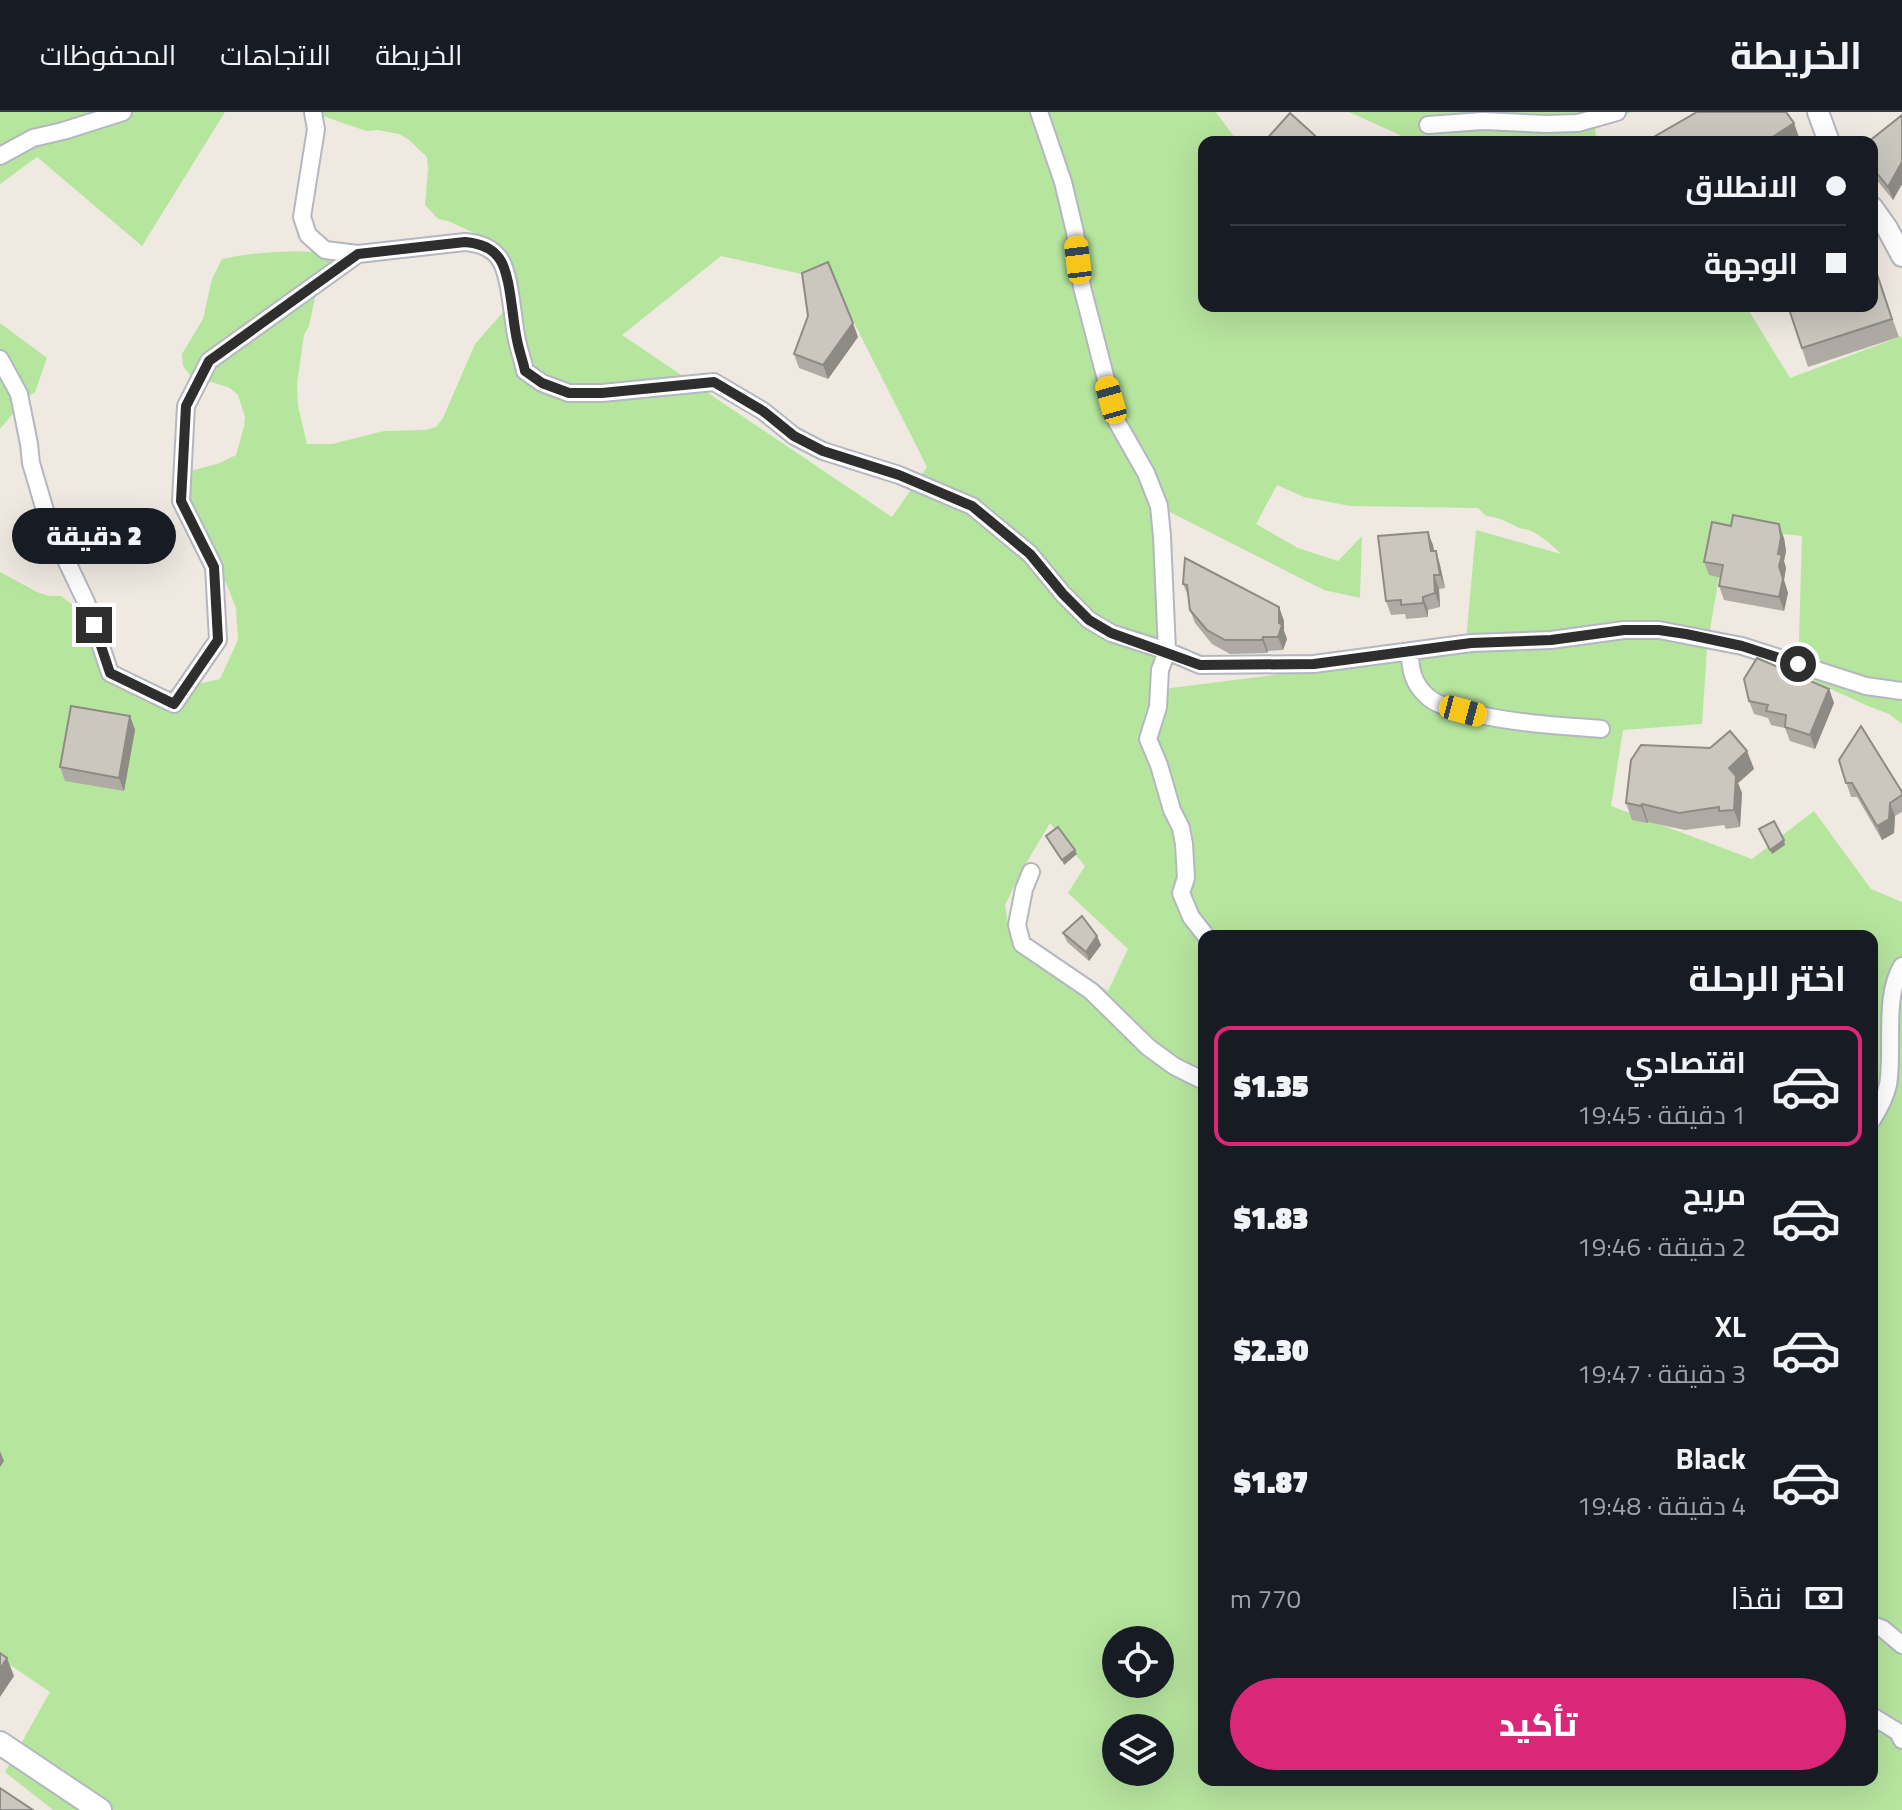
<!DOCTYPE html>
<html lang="ar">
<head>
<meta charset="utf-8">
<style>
	:root { --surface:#171b24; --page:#20242c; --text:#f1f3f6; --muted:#9ea1a6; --line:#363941; --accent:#db2777 }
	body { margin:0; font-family:"Titillium Web",Cairo,sans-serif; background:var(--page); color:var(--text); direction:rtl; height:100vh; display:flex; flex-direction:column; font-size:30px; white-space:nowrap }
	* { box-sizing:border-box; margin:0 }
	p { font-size:26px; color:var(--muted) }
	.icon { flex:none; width:44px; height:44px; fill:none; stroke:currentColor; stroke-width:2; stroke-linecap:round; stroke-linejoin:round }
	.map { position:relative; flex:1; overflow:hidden; direction:ltr }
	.sheet { position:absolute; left:1198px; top:818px; width:680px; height:856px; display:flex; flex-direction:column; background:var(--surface); border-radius:16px; box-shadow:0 8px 32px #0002; direction:rtl }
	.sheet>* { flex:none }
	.guide { position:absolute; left:1198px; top:24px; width:680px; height:176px; border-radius:16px; box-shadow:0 8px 32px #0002; direction:rtl; display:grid; align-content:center; height:176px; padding:0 32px; background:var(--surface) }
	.tools { position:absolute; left:1102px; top:1514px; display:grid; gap:16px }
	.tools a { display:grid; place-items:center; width:72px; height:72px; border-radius:50%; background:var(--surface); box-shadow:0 8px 32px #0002; font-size:40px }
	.end { position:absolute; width:36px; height:36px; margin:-18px; border:10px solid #2e2e2e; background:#fff; box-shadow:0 0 0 4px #fff }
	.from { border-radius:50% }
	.bubble { position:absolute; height:56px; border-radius:28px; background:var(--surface); box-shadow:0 8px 32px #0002; font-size:26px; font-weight:800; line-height:56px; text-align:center; direction:rtl }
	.car { position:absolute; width:24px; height:48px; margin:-24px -12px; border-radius:10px; box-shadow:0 0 6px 2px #0007; background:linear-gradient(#f5c518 24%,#345 0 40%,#f5c518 0 76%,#345 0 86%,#f5c518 0) }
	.guide b { display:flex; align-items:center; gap:28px; height:76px; font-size:30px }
	.guide b+b { border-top:2px solid var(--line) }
	.guide i { width:20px; height:20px; background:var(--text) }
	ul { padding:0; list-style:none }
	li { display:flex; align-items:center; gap:24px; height:120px; margin:0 16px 12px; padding:0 16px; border:4px solid transparent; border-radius:16px }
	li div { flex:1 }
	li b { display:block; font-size:30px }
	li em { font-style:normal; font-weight:800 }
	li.on { border-color:var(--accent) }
	li>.icon { width:72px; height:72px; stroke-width:1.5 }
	h2 { padding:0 32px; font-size:36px; line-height:96px }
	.pay { display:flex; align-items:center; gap:20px; height:88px; padding:0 32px; font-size:30px }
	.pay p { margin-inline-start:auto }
	.cta { display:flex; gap:16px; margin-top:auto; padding:16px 32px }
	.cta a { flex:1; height:92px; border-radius:48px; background:var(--accent); color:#fff; font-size:32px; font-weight:800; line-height:92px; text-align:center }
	header { display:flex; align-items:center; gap:48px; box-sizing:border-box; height:112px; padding:0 40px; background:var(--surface); border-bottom:2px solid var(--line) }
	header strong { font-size:38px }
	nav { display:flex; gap:44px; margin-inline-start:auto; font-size:28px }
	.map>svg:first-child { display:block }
	.green { fill:#b6e59e; fill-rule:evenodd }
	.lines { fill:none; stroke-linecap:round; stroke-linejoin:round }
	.minor-casing { stroke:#b4b7c1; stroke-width:20 }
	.tertiary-casing { stroke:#b4b7c1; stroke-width:24 }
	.secondary-casing { stroke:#b4b7c1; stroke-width:26 }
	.minor { stroke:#fff; stroke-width:16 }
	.tertiary { stroke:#fff; stroke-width:20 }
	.secondary { stroke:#fff; stroke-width:22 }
	.wall { fill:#afaba4 }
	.shaded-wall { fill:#8e8b86 }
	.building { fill:#cbc7bf; stroke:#8e8b86; stroke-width:2 }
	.route { stroke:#2e2e2e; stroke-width:10 }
</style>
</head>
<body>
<header>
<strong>الخريطة</strong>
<nav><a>الخريطة</a><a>الاتجاهات</a><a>المحفوظات</a></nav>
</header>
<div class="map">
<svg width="1902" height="1698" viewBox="0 0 1902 1698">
	<rect width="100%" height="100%" fill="#efe9e1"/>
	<path class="green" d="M0,0h225l-83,134 -105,-89 -37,27z
		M312,0h904l22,30h-34v164h542l44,72 112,-42v388l-13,-10 -21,-8 -70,-32 4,-138 -75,-8 -20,120 -5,76 -79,6 -12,76 141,53 62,-48 57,78 31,13v908h-1849l-48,-38 45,-80 -50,-34v-1086l37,20 12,4h12l27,21 20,38 37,41 75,-17 18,-39 -2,-32 -9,-23 -17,-32 -20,-48 1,-34 29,-8 16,-8 8,-28 1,-10 -7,-22 -8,-7 -40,-13 -7,-9 -1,-12 21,-35 9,-40 10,-20c36,-8 70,-8 106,-7l5,10 -14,17 -10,47 -5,9 -7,49 1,22 9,38h25l52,-13 41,-1 11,-3 7,-9 32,-74 29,-33 2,-50 -21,-23 -37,-17 -10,-2 -13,-14 3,-36 -1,-12 -19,-18 -9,-5 -21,-4 -12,1zM721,144l112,25 94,186 -35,50 -270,-182zM1277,373l27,12 46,9 128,2 8,8c12,1 20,5 31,11 3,2 8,2 12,3 12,5 23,15 32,24l-85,-24 -11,121 -302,38v-156l5,-22 156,79 36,8 2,-62 -24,25 -40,-13 -42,-24zM1050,711l35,43 -17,27 60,56 -20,42 -100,-67 -3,-19 16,-33zM1204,824h668v844h-668zM1116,1528h44v44h-44zM1116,1616h44v44h-44z
		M1349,0h282l-36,17 2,13h-196l-1,-7z
		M0,211l47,35 -12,34 -9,6 -26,31z"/>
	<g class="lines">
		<defs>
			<path id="minor" d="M313,0l3,17 -14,88 6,18 17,15 33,4 107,-12c13,1 26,5 34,16 12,16 13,61 18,82 2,10 6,21 8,31l17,12 27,10h33l112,-11 49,29 31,25 29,15 76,24 73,31 58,48 33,40 26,26 22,13 56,18 -7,19 -2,37 -10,32 11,26 13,45 9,18 3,16 2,34 -5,15 10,24 15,19
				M1039,0l24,70 12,50 7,55 35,135 29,51 13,33 3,30 5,115 33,14 114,-1 157,-21 80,-3 73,-10h35l83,16 124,40 36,5
				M1428,13l55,-4 63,3 32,-1 39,-11
				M0,44l33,-18 30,-7 60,-19
				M0,247l19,35 10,50 2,19 18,61 37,78 24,71 64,31 44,-64 -4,-73 -33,-66 5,-95 23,-45 149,-107
				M1410,540c0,17 3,32 17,44 9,9 21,11 33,14 46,13 93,15 141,19
				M1031,760l-7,17 -7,36 5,19 69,47 57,56 26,19 30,15
				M1872,1008c7,-11 13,-22 16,-35 6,-35 -5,-89 14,-119
				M1872,1513l11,4 19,16
				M1872,1604l26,16 4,8"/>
			<path id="tertiary" d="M1818,0l11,30
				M1872,95l15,21 15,28"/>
			<path id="secondary" d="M0,1631l100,67"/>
		</defs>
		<use href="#minor" class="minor-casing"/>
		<use href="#tertiary" class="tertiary-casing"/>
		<use href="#secondary" class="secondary-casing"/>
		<use href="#minor" class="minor"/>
		<use href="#tertiary" class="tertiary"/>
		<use href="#secondary" class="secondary"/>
	</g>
	<path class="wall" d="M1902,3v69l-9,16 -21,-26v-32z
		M1872,150l27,75 -91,30 -20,-61z
		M858,225l-30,42 -29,-11 -5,-14z
		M1784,426l2,13 -2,10 2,7 -2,12 4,13 -4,18 -60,-11 -5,-14 2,-8 -12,-3 -5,-13z
		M1433,433l1,6h2l4,14 5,23 -6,1 1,18 -12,3v7l-22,2 -1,-5 -14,1 -5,-14z
		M1183,472l96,23 5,14v10l3,8 -4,11 -15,1 -1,2 -37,1 -18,-10 -17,-21 -5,-13 -1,-12z
		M1829,577l5,14 -19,46 -25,-8 -5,-13 -14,-3 -3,-7 -14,-4 -5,-13z
		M130,604l5,14 -11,61 -59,-10 -5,-14z
		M1747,639l7,18 -16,14 4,10 -2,34 -14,2 -2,-4 -39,5 -37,-8 -1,1 -15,-3 -6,-17z
		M1839,648l63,35v17l-7,4 -1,17 -12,7 -25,-43h-6z
		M1063,821l34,3 4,9 -12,16 -22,-19z"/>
	<path class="shaded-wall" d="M1794,11l5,14 -8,5h-26z
		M1902,50v22l-9,16 -5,-13z
		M853,211l5,14 -30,42 -5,-14z
		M1779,412l5,14 2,13 -2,10 2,7 -2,12 4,13 -4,18 -5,-14v-31l-1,-12z
		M1428,420l5,13 3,20 -5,-14z
		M1436,439l4,14 5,23 -5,-13z
		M1434,463l5,14 1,18 -5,-14z
		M1423,485l5,13v7l-5,-14z
		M1279,495l5,14v10l3,8 -4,11 -5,-13z
		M1263,525l5,14 -1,2 -5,-13z
		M1829,577l5,14 -19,46 -5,-14z
		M130,604l5,14 -11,61 -5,-13z
		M1747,639l7,18 -16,14 4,10 -2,34 -6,-17 -5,-42z
		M1890,691l5,13 -1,17 -12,7 -5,-14z
		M1642,692l6,18 -1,1 -6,-17z
		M1784,728l1,5 -13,9 -2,-4z
		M1075,738l2,4 -13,11 -2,-5z
		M1097,824l4,9 -12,16 -3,-9z
		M0,1339l4,10 -4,6z
		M7,1546l7,18 -14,21v-28z"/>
	<path class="building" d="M1697,0h89l8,11 -29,19h-120z
		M1290,1l32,29h-58z
		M1902,3v47l-14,25 -16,-20v-25h-4z
		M828,150l25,61 -30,42 -29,-11 14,-38 -6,-43z
		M1872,150h1l19,57 -90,29 -14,-42h84z
		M1733,403l46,9 2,13 -3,17 4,1 -3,11 4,13 -4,18 -60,-11 4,-21 -19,-3 8,-40 19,4z
		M1428,420l3,19h5l4,24h-6l1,18 -12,4v6l-22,2v-5l-15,1 -8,-65z
		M1185,446l94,49v16l3,2 -4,12h-15l-1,3h-37l-18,-10 -17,-20 -3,-25 -4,-1z
		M1757,546l72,31 -19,46 -25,-8 1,-12 -20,-4 2,-6 -19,-4 -5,-22z
		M71,594l59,10 -11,62 -59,-11z
		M1861,614l41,66v3l-12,8 -1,16 -12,7 -25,-43h-6l-7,-23z
		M1730,619l17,20 -18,17 7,8 -2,34 -15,1v-4l-40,6 -37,-9 -1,2 -15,-3 5,-43 10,-15 69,3z
		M1774,709l10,19 -14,10 -11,-21z
		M1058,715l17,23 -13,10 -16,-24z
		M1082,804l15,20 -11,16 -23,-19z
		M0,1541l7,5 -7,11z
		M0,1676l33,22h-33z"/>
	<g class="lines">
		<path class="route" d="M94,513l16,48 64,31 44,-64 -4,-73 -33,-66 5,-95 23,-45 149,-107 107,-12c13,1 26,5 34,16 12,16 13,61 18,82 2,11 6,21 8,31l17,12 27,10h33l112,-11 49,29 31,25 29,15 76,24 73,31 58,48 33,40 26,26 22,13 89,32 114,-1 157,-21 80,-3 73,-10h35l27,4 56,12 56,18"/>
	</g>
</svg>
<div class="tools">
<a><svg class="icon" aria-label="locate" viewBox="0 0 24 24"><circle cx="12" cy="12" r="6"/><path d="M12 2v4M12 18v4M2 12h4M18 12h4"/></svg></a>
<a><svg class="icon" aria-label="layers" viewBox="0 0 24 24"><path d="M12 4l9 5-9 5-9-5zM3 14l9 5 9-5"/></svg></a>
</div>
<i class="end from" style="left:1798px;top:552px"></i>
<i class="end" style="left:94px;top:513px"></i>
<div class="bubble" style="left:12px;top:396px;width:164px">2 دقيقة</div>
<i class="car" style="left:1078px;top:148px;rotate:353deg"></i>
<i class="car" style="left:1111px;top:288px;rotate:344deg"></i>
<i class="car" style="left:1463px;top:599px;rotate:105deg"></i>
<div class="guide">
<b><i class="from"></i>الانطلاق</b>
<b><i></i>الوجهة</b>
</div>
<section class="sheet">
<h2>اختر الرحلة</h2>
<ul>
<li class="on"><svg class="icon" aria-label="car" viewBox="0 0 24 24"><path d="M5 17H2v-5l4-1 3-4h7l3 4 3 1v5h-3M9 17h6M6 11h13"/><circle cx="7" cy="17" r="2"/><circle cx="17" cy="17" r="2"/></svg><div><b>اقتصادي</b><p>1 دقيقة · 19:45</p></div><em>$1.35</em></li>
<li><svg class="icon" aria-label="car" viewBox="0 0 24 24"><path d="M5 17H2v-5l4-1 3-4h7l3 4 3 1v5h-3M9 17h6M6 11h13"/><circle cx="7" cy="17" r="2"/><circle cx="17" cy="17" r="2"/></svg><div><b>مريح</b><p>2 دقيقة · 19:46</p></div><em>$1.83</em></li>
<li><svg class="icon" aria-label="car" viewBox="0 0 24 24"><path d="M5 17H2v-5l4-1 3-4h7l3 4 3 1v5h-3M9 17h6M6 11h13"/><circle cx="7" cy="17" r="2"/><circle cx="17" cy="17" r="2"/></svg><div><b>XL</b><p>3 دقيقة · 19:47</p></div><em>$2.30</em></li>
<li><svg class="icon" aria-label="car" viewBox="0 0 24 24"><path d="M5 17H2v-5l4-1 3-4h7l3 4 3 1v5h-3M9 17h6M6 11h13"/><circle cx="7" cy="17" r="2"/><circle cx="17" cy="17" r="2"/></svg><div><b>Black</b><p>4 دقيقة · 19:48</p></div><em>$1.87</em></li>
</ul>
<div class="pay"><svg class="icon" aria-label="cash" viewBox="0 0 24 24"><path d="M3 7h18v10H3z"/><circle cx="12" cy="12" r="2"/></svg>نقدًا<p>770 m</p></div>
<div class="cta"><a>تأكيد</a></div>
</section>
</div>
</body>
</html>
